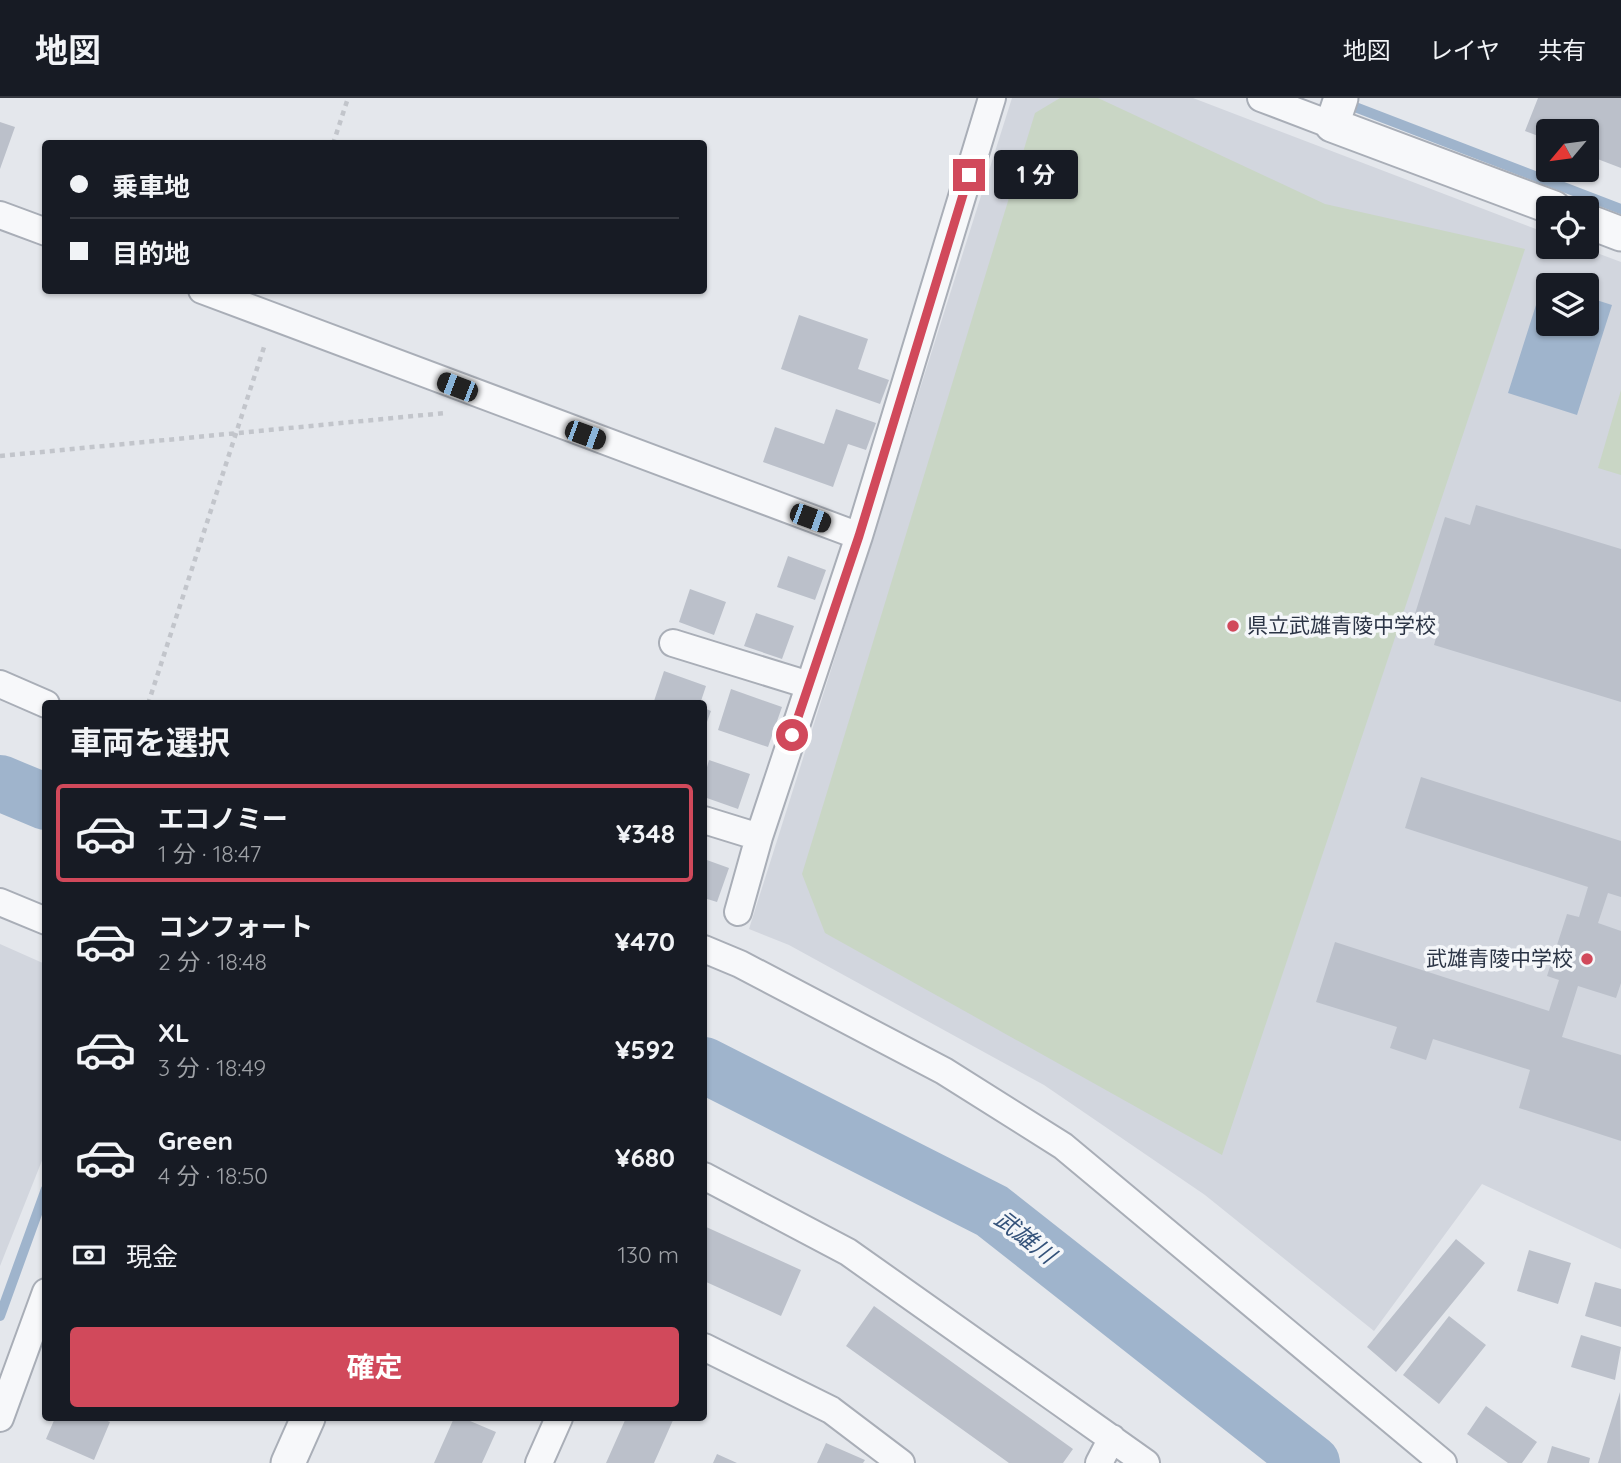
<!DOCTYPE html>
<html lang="ja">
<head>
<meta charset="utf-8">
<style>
	:root { --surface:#171b24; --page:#20242c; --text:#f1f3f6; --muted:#9ea1a6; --line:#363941; --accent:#d1495b }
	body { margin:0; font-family:Quicksand,"Noto Sans JP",sans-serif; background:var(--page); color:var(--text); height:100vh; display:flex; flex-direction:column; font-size:26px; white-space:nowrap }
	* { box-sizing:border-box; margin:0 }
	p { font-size:23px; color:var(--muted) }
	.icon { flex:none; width:38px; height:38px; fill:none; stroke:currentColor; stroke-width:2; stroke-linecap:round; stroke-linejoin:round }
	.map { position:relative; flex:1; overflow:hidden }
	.panel { position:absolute; left:42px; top:602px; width:665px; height:721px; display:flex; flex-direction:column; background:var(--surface); border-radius:7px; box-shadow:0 2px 5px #0004 }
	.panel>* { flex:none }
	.hud { position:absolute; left:42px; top:42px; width:665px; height:154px; border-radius:7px; box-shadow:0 2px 5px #0004; display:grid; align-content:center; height:154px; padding:0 28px; background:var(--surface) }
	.needle { width:46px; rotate:241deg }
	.tools { position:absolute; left:1536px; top:21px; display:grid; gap:14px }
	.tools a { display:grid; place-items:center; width:63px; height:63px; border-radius:7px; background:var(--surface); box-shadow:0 2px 5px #0004; font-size:35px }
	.end { position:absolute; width:32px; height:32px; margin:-16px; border:9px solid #d1495b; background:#fff; box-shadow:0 0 0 4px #fff }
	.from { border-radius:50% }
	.bubble { position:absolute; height:49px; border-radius:7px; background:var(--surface); box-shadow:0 2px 5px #0004; font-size:23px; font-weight:700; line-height:49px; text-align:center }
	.car { position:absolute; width:21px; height:42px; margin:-21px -10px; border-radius:9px; box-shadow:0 0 5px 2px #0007; background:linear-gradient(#222 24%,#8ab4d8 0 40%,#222 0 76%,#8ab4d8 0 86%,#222 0) }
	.hud b { display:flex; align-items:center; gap:24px; height:66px; font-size:26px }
	.hud b+b { border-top:2px solid var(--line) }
	.hud i { width:18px; height:18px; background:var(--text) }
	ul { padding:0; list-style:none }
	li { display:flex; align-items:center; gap:21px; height:98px; margin:0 14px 10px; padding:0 14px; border:4px solid transparent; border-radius:7px }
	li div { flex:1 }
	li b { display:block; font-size:26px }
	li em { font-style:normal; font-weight:700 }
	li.active { border-color:var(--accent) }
	li>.icon { width:63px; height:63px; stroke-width:1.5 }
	h2 { padding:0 28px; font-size:32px; line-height:84px }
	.pay { display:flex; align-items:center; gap:18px; height:77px; padding:0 28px; font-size:26px }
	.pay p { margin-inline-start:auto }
	.action { display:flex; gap:14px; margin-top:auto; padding:14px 28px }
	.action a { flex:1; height:80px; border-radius:7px; background:var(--accent); color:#fff; font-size:28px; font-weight:700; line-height:80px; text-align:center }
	header { display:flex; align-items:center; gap:42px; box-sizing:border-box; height:98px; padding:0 35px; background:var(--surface); border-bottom:2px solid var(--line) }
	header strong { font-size:33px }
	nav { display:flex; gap:38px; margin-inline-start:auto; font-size:24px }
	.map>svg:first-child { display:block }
	.built { fill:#d2d6de; fill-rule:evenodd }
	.green { fill:#c9d6c5 }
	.water { fill:#9fb4cc }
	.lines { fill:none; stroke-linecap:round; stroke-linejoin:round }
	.stream { stroke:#9fb4cc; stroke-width:10 }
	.river { stroke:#9fb4cc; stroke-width:56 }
	.building { fill:#bbc0ca }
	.minor-casing { stroke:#a9aeb7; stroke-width:30 }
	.tertiary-casing { stroke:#a9aeb7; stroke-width:37 }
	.path { stroke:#c2c5cb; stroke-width:4.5; stroke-dasharray:5 5; stroke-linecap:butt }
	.minor { stroke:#f7f8fa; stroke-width:26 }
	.tertiary { stroke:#f7f8fa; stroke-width:33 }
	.route { stroke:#d1495b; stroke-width:9 }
	.poi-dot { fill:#d1495b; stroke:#f4f6f9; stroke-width:2.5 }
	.labels { text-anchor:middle; stroke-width:7; stroke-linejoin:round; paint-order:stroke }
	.poi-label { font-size:21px; fill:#2b3445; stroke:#f4f6f9; text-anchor:start }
	.water-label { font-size:23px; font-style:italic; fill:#34527a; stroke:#f4f6f9 }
</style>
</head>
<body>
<header>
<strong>地図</strong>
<nav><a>地図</a><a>レイヤ</a><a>共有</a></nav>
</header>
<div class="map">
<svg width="1621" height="1365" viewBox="0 0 1621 1365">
	<rect width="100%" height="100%" fill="#e4e7ec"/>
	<path class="built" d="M1012,0h181l356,136v13h32l40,15v987l-139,-65 -108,147 -169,-136 -161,-110 -255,-140 -40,-16zM1549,187h38v39h-38z
		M0,846l45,20 1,171 -3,23 -43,108z"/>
	<path class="green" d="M1060,0h38l227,106 200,45 -303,906 -397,-222 -23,-59 233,-761z
		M1621,292v85l-23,-7z"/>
	<path class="water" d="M1543,185l8,2 -2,39h38v-27l25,8 -35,110 -69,-22z"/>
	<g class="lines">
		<path class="stream" d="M1355,9l266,102
			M0,1218l46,-127"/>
		<path class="river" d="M0,685l46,19
			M704,967l288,146 320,252"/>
	</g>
	<path class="building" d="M1538,0h83v70l-34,-13v-24h-38v9l-24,-9z
		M0,24l15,5 -15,42z
		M799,217l69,24 -10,30 31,11 -9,24 -99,-35z
		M836,311l40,14 -10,27 -18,-6 -15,43 -70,-25 12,-35 49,17z
		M1476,407l145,44v153l-187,-57 6,-21 -26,-7 31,-100 25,8z
		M788,458l38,14 -11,30 -38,-13z
		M690,491l36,13 -12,33 -35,-13z
		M756,515l38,13 -12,33 -38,-13z
		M664,573l42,15 -6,18h-47z
		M731,591l51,18 -14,40 -50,-17z
		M704,610l7,3 -7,19z
		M709,662l41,14 -12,35 -34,-12v-19z
		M1421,679l200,64v56l-13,-4 -10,30 23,8v52l-5,15 -38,-12 -16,51 59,18v86l-102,-33 11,-38 -97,-31 -7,21 -36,-12 7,-21 -81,-25 19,-60 214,69 10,-31 -12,-4 20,-62 12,3 9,-30 -183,-59z
		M704,761l25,9 -12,34 -13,-4z
		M704,1128l97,44 -20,46 -77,-35z
		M1456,1141l29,24 -89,109 -29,-25z
		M1529,1152l42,13 -13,41 -41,-13z
		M1595,1184l26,7v38l-36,-11z
		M874,1208l199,143 -10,14h-54l-163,-117z
		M1449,1218l37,29 -47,59 -36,-29z
		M1581,1237l40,12 -6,33 -44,-13z
		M1620,1294l1,71h-23z
		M1486,1308l51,36 -15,21h-14l-41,-29z
		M55,1320h45l10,4 -16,38 -48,-21z
		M454,1320h9l33,14 -14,31h-48z
		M626,1320h48l-20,45h-48z
		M826,1345l39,17 -2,3h-46z
		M1552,1348l38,12 -1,5h-42z
		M717,1356l20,9h-24z"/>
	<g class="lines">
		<defs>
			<path id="minor" d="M1261,0l71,27
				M0,117l46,17
				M202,192l657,246 133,-438
				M673,545l136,42
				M0,586l46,20
				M704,722l55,17
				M0,804l46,19
				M738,814l21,-75 100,-301
				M704,851l36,15 204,107 119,75 380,317
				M704,1078l144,76 298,211
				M704,1249l127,63 70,53
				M0,1320l46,-126
				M539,1365l20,-45
				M1099,1365l13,-25"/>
			<path id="tertiary" d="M1341,0l-9,27 222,83
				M1587,123l34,13
				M288,1365l20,-45"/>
		</defs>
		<use href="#minor" class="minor-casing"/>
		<use href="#tertiary" class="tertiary-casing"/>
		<path class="path" d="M333,46l15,-46
			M0,358l445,-43
			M148,606l117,-360"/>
		<use href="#minor" class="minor"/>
		<use href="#tertiary" class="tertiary"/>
	</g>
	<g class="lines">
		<path class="route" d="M792,637l67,-199 110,-361"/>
	</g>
	<g class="poi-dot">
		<circle cx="1233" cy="528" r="7"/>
		<circle cx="1587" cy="861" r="7"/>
	</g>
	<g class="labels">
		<g class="poi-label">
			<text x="1247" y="535">県立武雄青陵中学校</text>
			<text x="1573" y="868" text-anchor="end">武雄青陵中学校</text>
		</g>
		<g class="water-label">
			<text transform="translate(1025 1139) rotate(38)" y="8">武雄川</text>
		</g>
	</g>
</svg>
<div class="tools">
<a><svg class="needle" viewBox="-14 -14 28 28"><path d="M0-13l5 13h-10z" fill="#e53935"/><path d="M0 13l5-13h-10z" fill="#9ea1a6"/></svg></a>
<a><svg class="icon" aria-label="locate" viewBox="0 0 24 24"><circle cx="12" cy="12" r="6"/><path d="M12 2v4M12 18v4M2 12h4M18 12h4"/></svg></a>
<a><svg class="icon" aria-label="layers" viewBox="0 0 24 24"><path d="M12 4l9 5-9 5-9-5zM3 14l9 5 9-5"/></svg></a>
</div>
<i class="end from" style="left:792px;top:637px"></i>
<i class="end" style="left:969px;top:77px"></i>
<div class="bubble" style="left:994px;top:52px;width:84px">1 分</div>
<i class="car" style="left:457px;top:289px;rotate:291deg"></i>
<i class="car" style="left:585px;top:337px;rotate:110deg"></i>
<i class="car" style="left:810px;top:420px;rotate:110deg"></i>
<div class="hud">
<b><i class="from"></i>乗車地</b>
<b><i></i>目的地</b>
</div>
<section class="panel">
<h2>車両を選択</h2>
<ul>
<li class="active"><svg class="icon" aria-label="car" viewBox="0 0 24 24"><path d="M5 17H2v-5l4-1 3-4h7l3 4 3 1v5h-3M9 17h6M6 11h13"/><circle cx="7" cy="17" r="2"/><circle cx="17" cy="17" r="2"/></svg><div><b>エコノミー</b><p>1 分 · 18:47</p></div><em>¥348</em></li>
<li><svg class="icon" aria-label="car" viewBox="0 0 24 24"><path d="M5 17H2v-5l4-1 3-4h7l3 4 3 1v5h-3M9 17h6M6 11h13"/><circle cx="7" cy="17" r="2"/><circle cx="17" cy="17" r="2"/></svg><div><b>コンフォート</b><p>2 分 · 18:48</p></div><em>¥470</em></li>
<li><svg class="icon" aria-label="car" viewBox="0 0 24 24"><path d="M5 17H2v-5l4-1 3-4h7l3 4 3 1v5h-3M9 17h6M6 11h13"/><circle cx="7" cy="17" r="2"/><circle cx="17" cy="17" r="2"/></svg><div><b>XL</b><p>3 分 · 18:49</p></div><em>¥592</em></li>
<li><svg class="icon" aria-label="car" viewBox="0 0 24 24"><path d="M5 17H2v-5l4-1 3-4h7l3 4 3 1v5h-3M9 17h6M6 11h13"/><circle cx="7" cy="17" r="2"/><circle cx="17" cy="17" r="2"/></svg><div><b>Green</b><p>4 分 · 18:50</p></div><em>¥680</em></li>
</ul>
<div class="pay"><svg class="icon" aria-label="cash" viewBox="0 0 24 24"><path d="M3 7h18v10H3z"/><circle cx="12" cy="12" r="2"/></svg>現金<p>130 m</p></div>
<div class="action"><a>確定</a></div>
</section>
</div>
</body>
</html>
